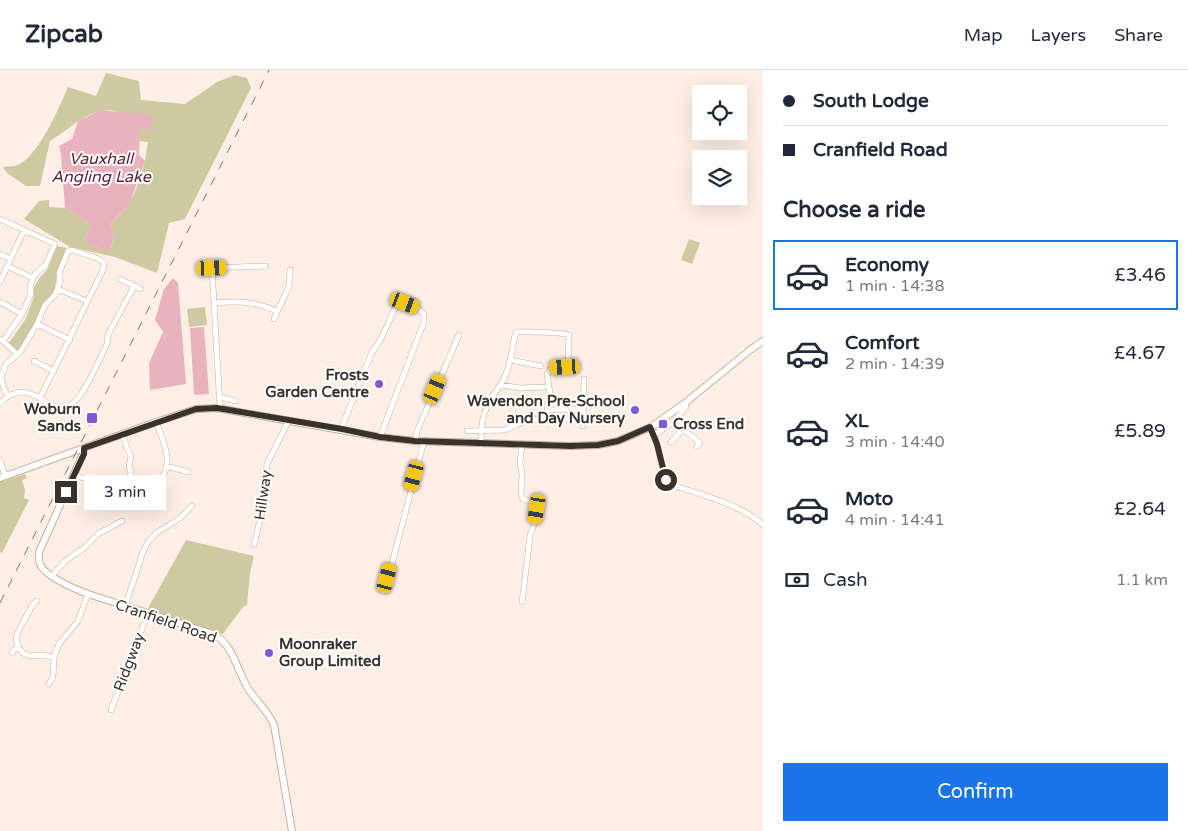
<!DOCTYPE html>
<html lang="en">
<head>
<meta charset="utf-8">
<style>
	:root { --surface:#fff; --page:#f2f2f3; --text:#1f2937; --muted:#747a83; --line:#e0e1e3; --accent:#1a73e8 }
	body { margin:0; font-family:"Varela Round",sans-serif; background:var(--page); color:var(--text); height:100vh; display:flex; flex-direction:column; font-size:19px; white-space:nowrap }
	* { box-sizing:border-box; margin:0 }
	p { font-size:16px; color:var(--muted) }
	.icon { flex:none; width:28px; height:28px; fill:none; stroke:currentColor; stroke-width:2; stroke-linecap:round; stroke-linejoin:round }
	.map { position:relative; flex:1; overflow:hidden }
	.drawer { display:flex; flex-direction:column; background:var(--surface); width:425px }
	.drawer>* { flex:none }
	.guide { display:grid; align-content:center; height:110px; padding:0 20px; background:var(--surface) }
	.fabs { position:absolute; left:692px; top:15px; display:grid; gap:10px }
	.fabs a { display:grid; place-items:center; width:55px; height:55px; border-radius:0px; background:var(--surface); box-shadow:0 5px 20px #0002; font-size:25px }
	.end { position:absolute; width:22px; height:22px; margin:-11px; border:6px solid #3a312b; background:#fff; box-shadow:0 0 0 2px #fff }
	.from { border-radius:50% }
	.bubble { position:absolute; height:35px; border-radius:0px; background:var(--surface); box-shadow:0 5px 20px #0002; font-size:16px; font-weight:600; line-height:35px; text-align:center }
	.car { position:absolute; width:15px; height:30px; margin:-15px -8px; border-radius:6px; box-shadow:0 0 4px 1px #0007; background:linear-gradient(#f5c518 24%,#345 0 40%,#f5c518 0 76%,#345 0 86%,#f5c518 0) }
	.guide b { display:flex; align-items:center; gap:18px; height:48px; font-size:19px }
	.guide b+b { border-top:1px solid var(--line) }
	.guide i { width:12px; height:12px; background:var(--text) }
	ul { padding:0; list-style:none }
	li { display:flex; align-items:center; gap:15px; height:70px; margin:0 10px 8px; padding:0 10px; border:2px solid transparent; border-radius:0px }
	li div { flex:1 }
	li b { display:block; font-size:19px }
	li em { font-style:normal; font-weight:600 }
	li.selected { border-color:var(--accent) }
	li>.icon { width:45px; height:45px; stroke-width:1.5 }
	h2 { padding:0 20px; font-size:22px; line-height:60px }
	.pay { display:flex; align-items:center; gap:12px; height:55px; padding:0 20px; font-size:19px }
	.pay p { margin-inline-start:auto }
	.action { display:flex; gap:10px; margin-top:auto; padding:10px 20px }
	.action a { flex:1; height:58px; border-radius:0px; background:var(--accent); color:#fff; font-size:20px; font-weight:600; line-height:58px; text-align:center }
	header { display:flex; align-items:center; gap:30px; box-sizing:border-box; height:70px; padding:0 25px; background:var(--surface); border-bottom:1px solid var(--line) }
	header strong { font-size:24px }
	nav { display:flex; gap:28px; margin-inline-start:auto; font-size:18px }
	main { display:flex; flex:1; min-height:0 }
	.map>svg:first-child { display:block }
	.green { fill:#cfc9a2 }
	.water { fill:#e9b3bd }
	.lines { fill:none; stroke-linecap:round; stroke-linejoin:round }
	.minor-casing { stroke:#c6afa1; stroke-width:6 }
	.tertiary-casing { stroke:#c6afa1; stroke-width:8 }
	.minor { stroke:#fff; stroke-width:5 }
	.tertiary { stroke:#fff; stroke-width:6 }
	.rail { stroke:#7f736c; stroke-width:1; stroke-dasharray:9 9; stroke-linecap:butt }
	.route { stroke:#3a312b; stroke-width:6 }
	.poi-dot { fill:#8257d1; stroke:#fff; stroke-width:2 }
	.labels { text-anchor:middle; stroke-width:4; stroke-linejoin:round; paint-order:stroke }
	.poi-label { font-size:15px; font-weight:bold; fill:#3a312b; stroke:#fff; text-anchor:end }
	.street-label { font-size:15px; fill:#3a312b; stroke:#fff }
	.water-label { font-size:16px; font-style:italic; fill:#612133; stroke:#fff }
</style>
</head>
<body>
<header>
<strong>Zipcab</strong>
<nav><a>Map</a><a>Layers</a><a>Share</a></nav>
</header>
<main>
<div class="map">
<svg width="763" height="761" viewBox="0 0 763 761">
	<rect width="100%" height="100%" fill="#feefe6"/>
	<path class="green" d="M106,3l33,8 2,19 44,4 32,-22 18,-7 12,3 4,10 -66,131 -16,4 -12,50 -42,-16 -45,-10 -46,-28 15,-18 10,-1v7l16,1 25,16 -5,18 13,6 13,1 3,-16 -4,-9c6,-7 15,-13 19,-21 11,-18 16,-40 19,-61l-9,-1 1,-11c-6,-5 -14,-15 -21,-18 -25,-9 -49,17 -69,29l-10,45h-14l-19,-13 -4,-6c4,-1 12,0 15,-2 21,-10 41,-57 50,-78l28,9z
		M689,169l11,4 -8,21 -11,-4z
		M57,176l10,2 -10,28 -3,18 -36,57 -10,-7 17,-24 9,-23v-10l6,-10 7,-7z
		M205,237l2,18 -18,2 -2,-18z
		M25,404l2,4 -5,2 3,10 -1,8 5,2 -27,53 -2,-1v-70z
		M186,470l68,16 -4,17 -3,32 -4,2 -20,27 -76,-24z"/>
	<path class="water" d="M101,40l50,5 1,14 -12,1 -1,25 6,6 -16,44 -19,19 4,9 -3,16 -6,1 -19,-6 -1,-2 5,-18 -25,-16 -4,-54 -2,-8 13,-7 6,-18z
		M173,208l5,5 8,101 -36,6 -1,-27 14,-31 -8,-12 9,-31z
		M204,257l5,67 -15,1 -4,-67z"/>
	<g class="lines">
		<defs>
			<path id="minor" d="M0,149l55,25 -10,22 -10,8 -5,12 1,8 -9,20 -19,27 -3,-2
				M0,184l10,5
				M7,196l26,12
				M120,209l21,10
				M0,212l24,-52
				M58,219l29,12
				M0,232l22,12
				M214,233c24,-2 40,-2 63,8
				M274,249l15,-33 1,-16
				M37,254l33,16
				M3,271l14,13
				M510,290l31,6
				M34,291l20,10
				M501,315l19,3 25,-1
				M8,326l-4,-7 -3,-12 5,-13 15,-13 16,-27 8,-19 10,-10 5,-13 -1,-9 9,-22 4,-1 27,9 5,4 -1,7 -63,128
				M220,327l16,4
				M0,333c31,-32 51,19 72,1 13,-10 27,-44 35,-60l1,-9 26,-49
				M220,338l-8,-140 54,-2
				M549,340l34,-1
				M583,356l1,-47
				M651,357l6,17 7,33 9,8c28,10 68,19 90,40
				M341,359l30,-75 10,-15 15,-33 3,-3c10,0 19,4 25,11v8l-44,115
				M467,361l38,-1 20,-9 21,-3 4,-25 -3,-19 3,-4 4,-3 14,-1 1,-31c-4,-2 -44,-4 -52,-3l-2,3c-3,13 -4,29 -10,41 -3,9 -10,15 -14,23 -9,15 -10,28 -10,45
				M654,365l17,-11 15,-17 -1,-4
				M415,371l2,-10 42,-96
				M671,372l12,-13 17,14 -3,3
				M0,390l5,16
				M166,396l22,6
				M74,405l27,9h21l8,-8 1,-3 -2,-7 2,-9 -9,-23
				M122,414l1,11
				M149,422c28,-24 18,-41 7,-70
				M254,475l7,-29 6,-52 22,-44
				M52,506l13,-15 19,-13 14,-14 24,-13
				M387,513l37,-142
				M37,531l-4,3 -14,26 -3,7 2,10 5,6 7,3 11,-1 13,2
				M522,532l8,-66c3,-11 12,-25 3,-34l-10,-3 -2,-4 1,-20 -2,-13 2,-17
				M125,537l18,-55 5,-10 8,-9 24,-15 12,-12
				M12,583l2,-3 4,-3
				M49,614l4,-7 1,-20 5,-13 19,-23 10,-27
				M111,640l37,-97"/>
			<path id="tertiary" d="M84,378l-1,6 -44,98c0,4 -1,8 1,12 5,13 35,25 48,30l125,40c21,10 24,38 36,56 8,12 19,21 25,35l18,106
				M0,408l156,-56 40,-13 21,-1 163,29 35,4 155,5 28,-1 20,-4 33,-14 34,-24 65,-53 13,-9"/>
		</defs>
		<use href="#minor" class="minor-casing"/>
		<use href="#tertiary" class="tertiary-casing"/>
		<use href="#minor" class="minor"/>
		<use href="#tertiary" class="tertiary"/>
		<path class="rail" d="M0,533l269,-533"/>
	</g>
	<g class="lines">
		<path class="route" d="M66,422l18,-38v-6l112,-39 21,-1 125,21 38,8 35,4 155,5 28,-1 20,-4 32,-14 7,17 9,36"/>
	</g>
	<g class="poi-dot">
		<circle cx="379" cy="314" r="5"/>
		<circle cx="635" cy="340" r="5"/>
		<rect x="86" y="342" width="12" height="12" rx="2.5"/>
		<rect x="658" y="349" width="10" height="10" rx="2.5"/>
		<circle cx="269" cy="583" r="5"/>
	</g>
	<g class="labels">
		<g class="poi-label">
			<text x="369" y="310">Frosts<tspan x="369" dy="17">Garden Centre</tspan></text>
			<text x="625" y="336">Wavendon Pre-School<tspan x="625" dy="17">and Day Nursery</tspan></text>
			<text x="81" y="344">Woburn<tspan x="81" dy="17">Sands</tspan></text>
			<text x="673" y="359" text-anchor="start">Cross End</text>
			<text x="279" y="579" text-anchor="start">Moonraker<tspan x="279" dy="17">Group Limited</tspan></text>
		</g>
		<g class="street-label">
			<text transform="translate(263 425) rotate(-82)" y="5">Hillway</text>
			<text transform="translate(166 551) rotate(19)" y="5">Cranfield Road</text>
			<text transform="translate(129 592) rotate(-69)" y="5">Ridgway</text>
		</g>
		<g class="water-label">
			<text x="101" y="94">Vauxhall<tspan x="101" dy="18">Angling Lake</tspan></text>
		</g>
	</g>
</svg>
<div class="fabs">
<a><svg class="icon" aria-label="locate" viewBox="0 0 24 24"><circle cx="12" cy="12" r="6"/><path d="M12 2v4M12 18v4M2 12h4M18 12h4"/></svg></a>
<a><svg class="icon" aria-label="layers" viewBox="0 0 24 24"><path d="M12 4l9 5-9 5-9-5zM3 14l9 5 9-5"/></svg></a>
</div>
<i class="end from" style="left:666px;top:410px"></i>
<i class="end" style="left:66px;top:422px"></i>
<div class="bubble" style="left:84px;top:405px;width:82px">3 min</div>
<i class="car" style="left:212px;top:198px;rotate:88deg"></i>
<i class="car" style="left:405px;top:233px;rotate:111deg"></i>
<i class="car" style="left:565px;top:297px;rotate:267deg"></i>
<i class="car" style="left:435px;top:319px;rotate:23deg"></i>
<i class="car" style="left:414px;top:406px;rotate:195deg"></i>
<i class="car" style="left:537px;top:439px;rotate:189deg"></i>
<i class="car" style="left:387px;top:508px;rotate:15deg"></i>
</div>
<section class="drawer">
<div class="guide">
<b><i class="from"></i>South Lodge</b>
<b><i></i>Cranfield Road</b>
</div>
<h2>Choose a ride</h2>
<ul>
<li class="selected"><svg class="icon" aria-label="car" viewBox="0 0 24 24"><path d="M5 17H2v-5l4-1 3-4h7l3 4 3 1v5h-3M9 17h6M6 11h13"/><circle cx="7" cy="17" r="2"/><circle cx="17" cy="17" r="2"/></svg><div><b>Economy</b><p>1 min · 14:38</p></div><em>£3.46</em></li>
<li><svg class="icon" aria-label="car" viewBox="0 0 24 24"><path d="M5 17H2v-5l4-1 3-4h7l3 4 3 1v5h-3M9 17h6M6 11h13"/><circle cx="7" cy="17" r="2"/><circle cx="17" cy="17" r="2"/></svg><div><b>Comfort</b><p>2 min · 14:39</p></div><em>£4.67</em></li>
<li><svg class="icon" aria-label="car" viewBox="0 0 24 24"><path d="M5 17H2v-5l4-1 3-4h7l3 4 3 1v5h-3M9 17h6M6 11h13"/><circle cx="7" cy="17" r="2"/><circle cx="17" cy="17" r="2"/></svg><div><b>XL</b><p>3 min · 14:40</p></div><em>£5.89</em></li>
<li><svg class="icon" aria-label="car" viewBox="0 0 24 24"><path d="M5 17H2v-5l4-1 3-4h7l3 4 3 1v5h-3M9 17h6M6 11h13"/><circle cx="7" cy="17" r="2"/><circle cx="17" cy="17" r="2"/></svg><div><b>Moto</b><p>4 min · 14:41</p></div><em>£2.64</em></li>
</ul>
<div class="pay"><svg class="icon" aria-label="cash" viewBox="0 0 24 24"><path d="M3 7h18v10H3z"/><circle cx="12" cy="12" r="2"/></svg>Cash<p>1.1 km</p></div>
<div class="action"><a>Confirm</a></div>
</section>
</main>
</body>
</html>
